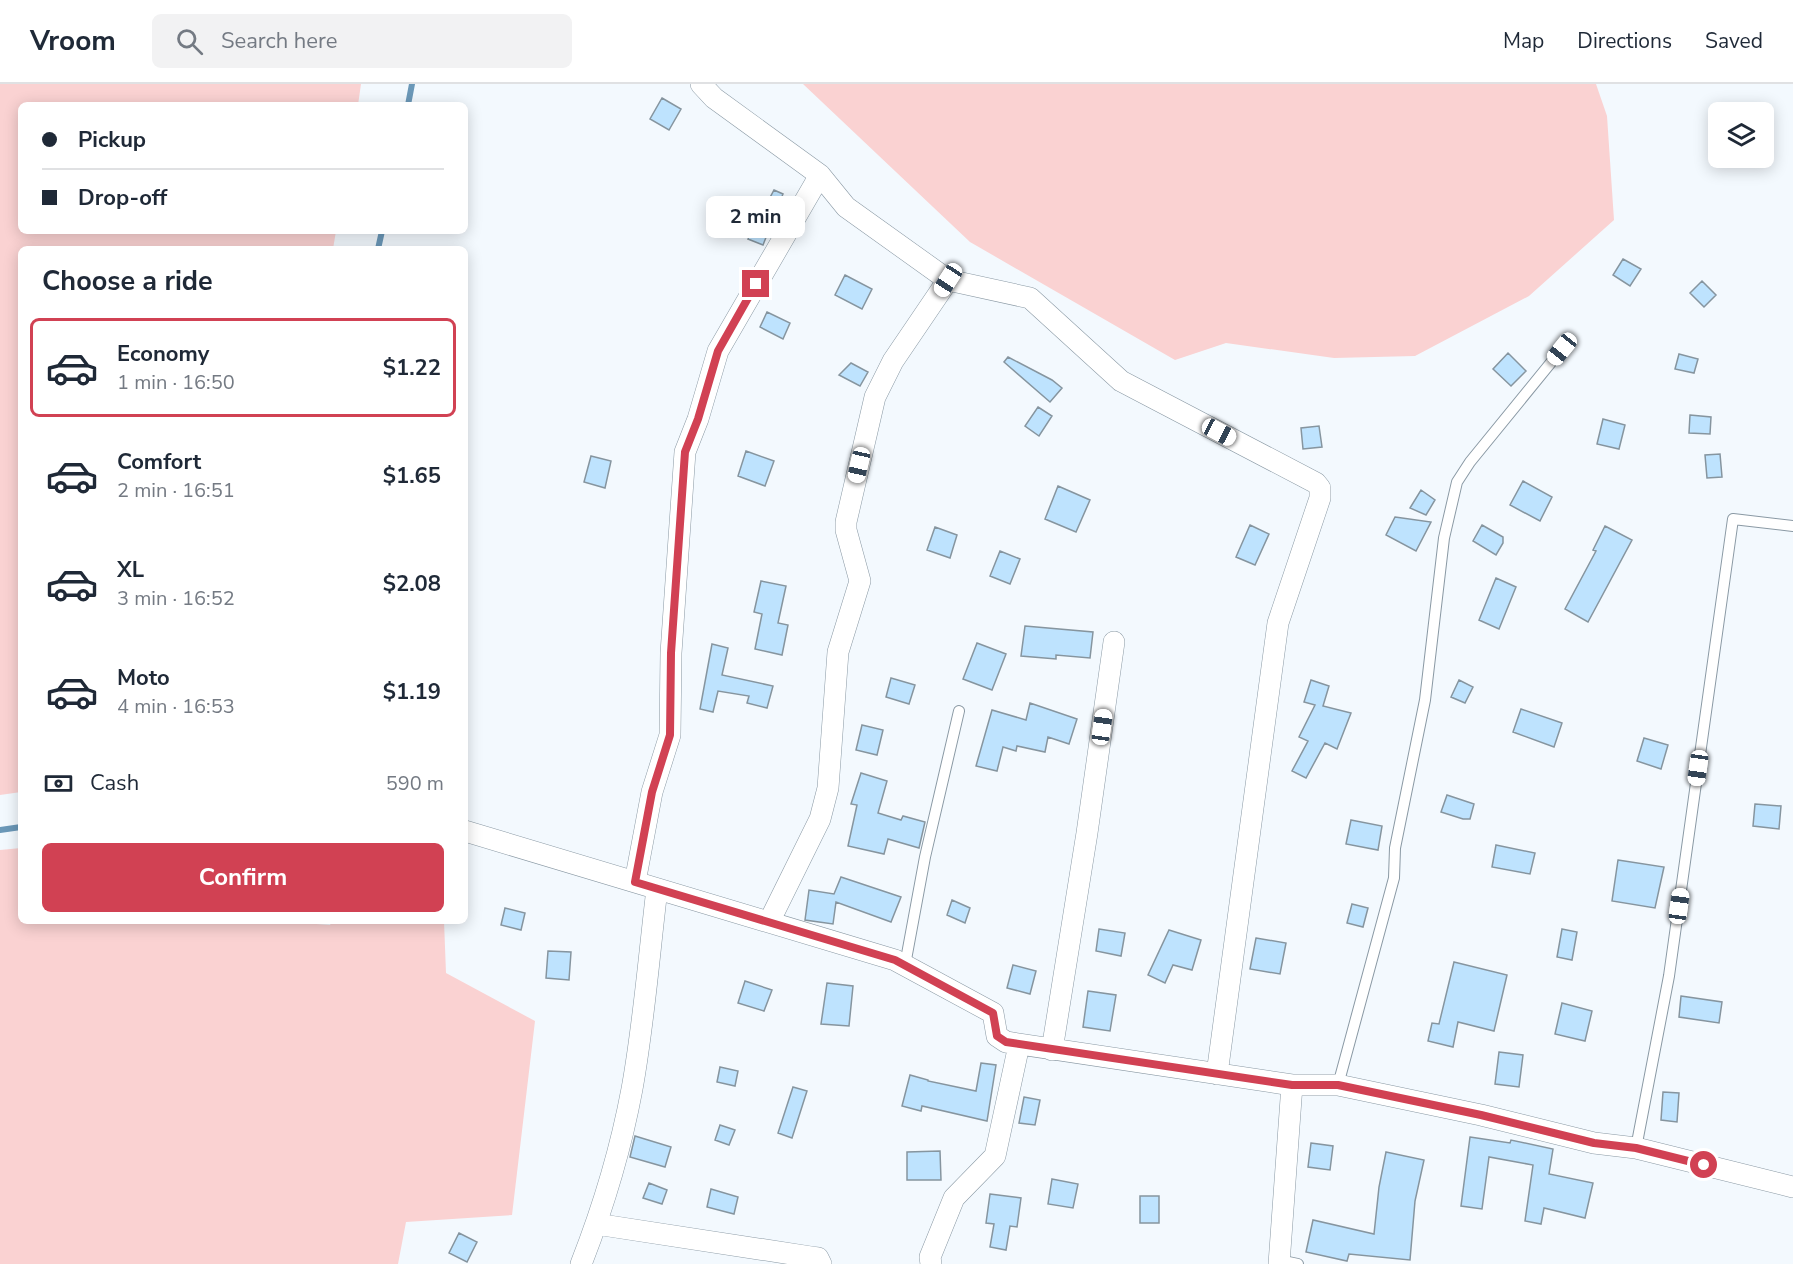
<!DOCTYPE html>
<html lang="en">
<head>
<meta charset="utf-8">
<style>
	:root { --surface:#fff; --page:#f2f2f3; --text:#1f2937; --muted:#747a83; --line:#e0e1e3; --accent:#d14153 }
	body { margin:0; font-family:"Nunito Sans",sans-serif; background:var(--page); color:var(--text); height:100vh; display:flex; flex-direction:column; font-size:22px; white-space:nowrap }
	* { box-sizing:border-box; margin:0 }
	p { font-size:20px; color:var(--muted) }
	.icon { flex:none; width:33px; height:33px; fill:none; stroke:currentColor; stroke-width:2; stroke-linecap:round; stroke-linejoin:round }
	.map { position:relative; flex:1; overflow:hidden }
	.sheet { position:absolute; left:18px; top:162px; width:450px; height:678px; display:flex; flex-direction:column; background:var(--surface); border-radius:9px; box-shadow:0 3px 15px #0003 }
	.sheet>* { flex:none }
	.guide { position:absolute; left:18px; top:18px; width:450px; height:132px; border-radius:9px; box-shadow:0 3px 15px #0003; display:grid; align-content:center; height:132px; padding:0 24px; background:var(--surface) }
	.fabs { position:absolute; left:1708px; top:18px; display:grid; gap:12px }
	.fabs a { display:grid; place-items:center; width:66px; height:66px; border-radius:9px; background:var(--surface); box-shadow:0 3px 15px #0003; font-size:30px }
	.end { position:absolute; width:27px; height:27px; margin:-14px; border:8px solid #d14153; background:#fff; box-shadow:0 0 0 3px #fff }
	.from { border-radius:50% }
	.bubble { position:absolute; height:42px; border-radius:9px; background:var(--surface); box-shadow:0 3px 15px #0003; font-size:20px; font-weight:700; line-height:42px; text-align:center }
	.car { position:absolute; width:18px; height:36px; margin:-18px -9px; border-radius:8px; box-shadow:0 0 4px 2px #0007; background:linear-gradient(#fff 24%,#345 0 40%,#fff 0 76%,#345 0 86%,#fff 0) }
	.guide b { display:flex; align-items:center; gap:21px; height:57px; font-size:22px }
	.guide b+b { border-top:2px solid var(--line) }
	.guide i { width:15px; height:15px; background:var(--text) }
	ul { padding:0; list-style:none }
	li { display:flex; align-items:center; gap:18px; height:99px; margin:0 12px 9px; padding:0 12px; border:3px solid transparent; border-radius:9px }
	li div { flex:1 }
	li b { display:block; font-size:22px }
	li em { font-style:normal; font-weight:700 }
	li.current { border-color:var(--accent) }
	li>.icon { width:54px; height:54px; stroke-width:1.5 }
	h2 { padding:0 24px; font-size:27px; line-height:72px }
	.pay { display:flex; align-items:center; gap:15px; height:66px; padding:0 24px; font-size:22px }
	.pay p { margin-inline-start:auto }
	.button { display:flex; gap:12px; margin-top:auto; padding:12px 24px }
	.button a { flex:1; height:69px; border-radius:9px; background:var(--accent); color:#fff; font-size:24px; font-weight:700; line-height:69px; text-align:center }
	header { display:flex; align-items:center; gap:36px; box-sizing:border-box; height:84px; padding:0 30px; background:var(--surface); border-bottom:2px solid var(--line) }
	header strong { font-size:28px }
	nav { display:flex; gap:33px; margin-inline-start:auto; font-size:21px }
	.search { width:420px; height:54px; background:var(--page); display:flex; align-items:center; gap:15px; box-sizing:border-box; padding:0 21px; border-radius:9px; color:var(--muted); font-size:22px }
	.map>svg:first-child { display:block }
	.green { fill:#fad2d2 }
	.lines { fill:none; stroke-linecap:round; stroke-linejoin:round }
	.stream { stroke:#6b98b8; stroke-width:6 }
	.building { fill:#bee3fe; stroke:#86959f; stroke-width:1.5 }
	.service-casing { stroke:#8a99a4; stroke-width:12 }
	.minor-casing { stroke:#8a99a4; stroke-width:22 }
	.service { stroke:#fff; stroke-width:10 }
	.minor { stroke:#fff; stroke-width:21 }
	.route { stroke:#d14153; stroke-width:8 }
</style>
</head>
<body>
<header>
<strong>Vroom</strong>
<div class="search"><svg class="icon" aria-label="search" viewBox="0 0 24 24"><circle cx="10" cy="10" r="6"/><path d="M15 15l6 6"/></svg>Search here</div>
<nav><a>Map</a><a>Directions</a><a>Saved</a></nav>
</header>
<div class="map">
<svg width="1793" height="1180" viewBox="0 0 1793 1180">
	<rect width="100%" height="100%" fill="#f3f9fe"/>
	<path class="green" d="M0,0h361l-3,21h-337v126h315l-3,18h-312v543l-21,3z
		M803,0h793l11,32 7,104 -85,76 -114,60 -81,2 -108,-15 -51,17 -205,-118z
		M21,764v73h255l54,4 2,-4h112l2,52 89,48 -23,194 -106,7 -8,42h-398v-414z"/>
	<g class="lines">
		<path class="stream" d="M408,21l4,-21
			M378,165l4,-18
			M0,746l21,-3"/>
	</g>
	<path class="building" d="M662,14l19,11 -12,21 -19,-11z
		M774,106l9,4 -20,51 -15,-6z
		M1623,175l18,10 -11,17 -17,-11z
		M845,191l27,14 -10,20 -27,-14z
		M1702,197l14,14 -12,12 -14,-14z
		M767,228l23,11 -7,16 -23,-12z
		M1508,269l18,18 -15,15 -18,-17z
		M1679,270l19,5 -4,14 -19,-4z
		M1008,273l44,23 10,8 -12,14 -46,-40z
		M851,279l17,9 -8,14 -21,-11z
		M1038,323l14,9 -13,20 -14,-10z
		M1690,331l21,2 -1,17 -21,-1z
		M1603,335l22,6 -6,24 -22,-5z
		M1319,342l3,21 -19,2 -2,-21z
		M746,367l28,10 -9,25 -27,-10z
		M1720,370l2,23 -15,1 -2,-23z
		M591,372l20,5 -6,27 -21,-6z
		M1523,397l29,16 -12,24 -30,-16z
		M1058,402l32,14 -14,32 -31,-13z
		M1421,406l14,10 -9,15 -16,-7z
		M1395,433l36,5 -15,29 -30,-16z
		M1250,441l19,9 -14,31 -19,-8z
		M1482,441l21,12v6l-7,12 -23,-14z
		M1605,442l27,14 -44,82 -23,-13 31,-58 -3,-1z
		M935,443l22,8 -7,23 -23,-8z
		M1000,467l20,8 -10,25 -20,-8z
		M1496,494l20,9 -17,42 -20,-9z
		M761,497l25,5 -8,37 10,2 -6,30 -27,-6 7,-35 -8,-2z
		M1025,542l68,6 -3,26 -34,-3v4l-35,-3z
		M977,559l29,11 -14,36 -29,-11z
		M712,560l16,4 -6,27 51,11 -6,22 -20,-5 2,-7 -31,-5 -5,21 -13,-3z
		M891,594l24,7 -6,19 -23,-7z
		M1311,596l18,6 -6,20 28,7 -14,36 -12,-6 -19,35 -14,-7 16,-30 -9,-4 16,-32 -11,-3z
		M1459,596l14,7 -8,16 -14,-6z
		M1030,619l47,16 -8,25 -21,-7 -3,15 -28,-6 -1,5 -13,-4 -6,24 -21,-5 16,-56 34,10z
		M1521,625l41,14 -8,24 -41,-15z
		M862,641l21,5 -6,25 -21,-5z
		M1644,654l24,7 -7,24 -24,-8z
		M861,689l26,8 -9,32 23,7 2,-4 22,6 -6,26 -31,-9 -4,15 -36,-8 9,-41 -6,-1z
		M1447,711l27,9 -4,15h-7l-22,-7z
		M1755,720l26,2 -2,23 -26,-3z
		M1351,736l31,6 -4,24 -32,-6z
		M1496,761l39,8 -5,21 -38,-7z
		M1618,776l46,7 -9,41 -43,-7z
		M841,793l60,20 -10,25 -55,-20 -3,22 -28,-4 4,-30 25,4z
		M952,816l18,8 -5,15 -18,-8z
		M1352,820l16,4 -5,19 -16,-4z
		M505,824l20,5 -4,17 -20,-5z
		M1099,845l26,4 -4,23 -25,-5z
		M1562,845l15,3 -5,28 -15,-3z
		M1169,846l32,10 -9,30 -19,-5 -8,18 -17,-8z
		M1256,854l30,5 -6,31 -30,-5z
		M548,867l23,1 -2,28 -23,-2z
		M1454,878l53,13 -13,56 -36,-9 -5,25 -25,-6 4,-18 7,1z
		M1013,881l23,6 -6,23 -23,-6z
		M745,897l27,9 -8,21 -26,-8z
		M827,899l26,3 -4,40 -28,-2z
		M1088,907l28,4 -6,36 -27,-4z
		M1681,912l41,6 -3,21 -40,-6z
		M1562,919l30,8 -7,30 -30,-7z
		M1499,968l24,3 -4,32 -24,-3z
		M981,979l15,2 -9,56 -65,-15 -1,5 -19,-5 8,-31 18,5v1l48,10z
		M720,983l18,4 -3,15 -18,-4z
		M793,1003l14,4 -15,47 -14,-5z
		M1663,1008l16,1 -2,29 -16,-2z
		M1024,1013l16,3 -5,25 -16,-2z
		M720,1041l15,5 -6,15 -14,-5z
		M635,1052l36,11 -6,20 -35,-10z
		M1470,1053l40,6 1,-3 42,9 -4,25 44,9 -8,35 -41,-10 -3,16 -16,-3 8,-56 -44,-8 -7,52 -21,-3z
		M1311,1059l22,3 -3,24 -22,-3z
		M940,1067l1,29h-34v-28z
		M1386,1068l38,8 -9,41 -5,59 -61,-6 -2,7 -41,-9 7,-32 61,14 5,-47z
		M1052,1095l26,5 -5,24 -25,-4z
		M649,1099l18,7 -5,14 -19,-6z
		M711,1105l27,8 -4,17 -27,-7z
		M990,1110l31,4 -4,29 -7,-1 -4,24 -16,-3 4,-23 -8,-1z
		M1140,1112h19v27h-19z
		M459,1149l18,9 -10,20 -18,-9z"/>
	<g class="lines">
		<defs>
			<path id="service" d="M905,881l20,-108 34,-146
				M1338,1001l56,-207 1,-30 30,-148 19,-162 13,-56 13,-20 92,-113
				M1636,1064l33,-172 64,-457 60,7
				M1279,1176l19,4"/>
			<path id="minor" d="M701,0l13,14 106,77 26,32 102,73 82,18 91,83 195,102 4,5v10l-42,125 -61,451
				M465,747l430,129 98,53 4,23 9,6 286,43h46l143,30 113,28 42,5 157,39
				M635,798l17,-90 18,-57 1,-82 14,-201 13,-33 20,-68 102,-176
				M769,838l51,-103 8,-31 10,-136 22,-71 -14,-51v-8l29,-125 18,-36 55,-81
				M1052,966l35,-217 27,-191
				M596,1140l215,33 7,1 3,6
				M581,1180c22,-56 40,-116 51,-175 12,-66 17,-134 25,-200
				M931,1180l-1,-7 24,-59 41,-42 24,-111
				M1279,1180l13,-179"/>
		</defs>
		<use href="#service" class="service-casing"/>
		<use href="#minor" class="minor-casing"/>
		<use href="#service" class="service"/>
		<use href="#minor" class="minor"/>
	</g>
	<g class="lines">
		<path class="route" d="M756,200l-38,67 -20,68 -13,33 -14,201 -1,82 -18,57 -17,90 260,78 98,53 4,23 9,6 286,43h46l143,30 113,28 42,5 68,17"/>
	</g>
</svg>
<div class="fabs">
<a><svg class="icon" aria-label="layers" viewBox="0 0 24 24"><path d="M12 4l9 5-9 5-9-5zM3 14l9 5 9-5"/></svg></a>
</div>
<i class="end from" style="left:1704px;top:1081px"></i>
<i class="end" style="left:756px;top:200px"></i>
<div class="bubble" style="left:706px;top:112px;width:99px">2 min</div>
<i class="car" style="left:948px;top:196px;rotate:213deg"></i>
<i class="car" style="left:1562px;top:265px;rotate:219deg"></i>
<i class="car" style="left:1219px;top:348px;rotate:118deg"></i>
<i class="car" style="left:859px;top:381px;rotate:193deg"></i>
<i class="car" style="left:1102px;top:643px;rotate:8deg"></i>
<i class="car" style="left:1698px;top:684px;rotate:188deg"></i>
<i class="car" style="left:1679px;top:822px;rotate:8deg"></i>
<div class="guide">
<b><i class="from"></i>Pickup</b>
<b><i></i>Drop-off</b>
</div>
<section class="sheet">
<h2>Choose a ride</h2>
<ul>
<li class="current"><svg class="icon" aria-label="car" viewBox="0 0 24 24"><path d="M5 17H2v-5l4-1 3-4h7l3 4 3 1v5h-3M9 17h6M6 11h13"/><circle cx="7" cy="17" r="2"/><circle cx="17" cy="17" r="2"/></svg><div><b>Economy</b><p>1 min · 16:50</p></div><em>$1.22</em></li>
<li><svg class="icon" aria-label="car" viewBox="0 0 24 24"><path d="M5 17H2v-5l4-1 3-4h7l3 4 3 1v5h-3M9 17h6M6 11h13"/><circle cx="7" cy="17" r="2"/><circle cx="17" cy="17" r="2"/></svg><div><b>Comfort</b><p>2 min · 16:51</p></div><em>$1.65</em></li>
<li><svg class="icon" aria-label="car" viewBox="0 0 24 24"><path d="M5 17H2v-5l4-1 3-4h7l3 4 3 1v5h-3M9 17h6M6 11h13"/><circle cx="7" cy="17" r="2"/><circle cx="17" cy="17" r="2"/></svg><div><b>XL</b><p>3 min · 16:52</p></div><em>$2.08</em></li>
<li><svg class="icon" aria-label="car" viewBox="0 0 24 24"><path d="M5 17H2v-5l4-1 3-4h7l3 4 3 1v5h-3M9 17h6M6 11h13"/><circle cx="7" cy="17" r="2"/><circle cx="17" cy="17" r="2"/></svg><div><b>Moto</b><p>4 min · 16:53</p></div><em>$1.19</em></li>
</ul>
<div class="pay"><svg class="icon" aria-label="cash" viewBox="0 0 24 24"><path d="M3 7h18v10H3z"/><circle cx="12" cy="12" r="2"/></svg>Cash<p>590 m</p></div>
<div class="button"><a>Confirm</a></div>
</section>
</div>
</body>
</html>
